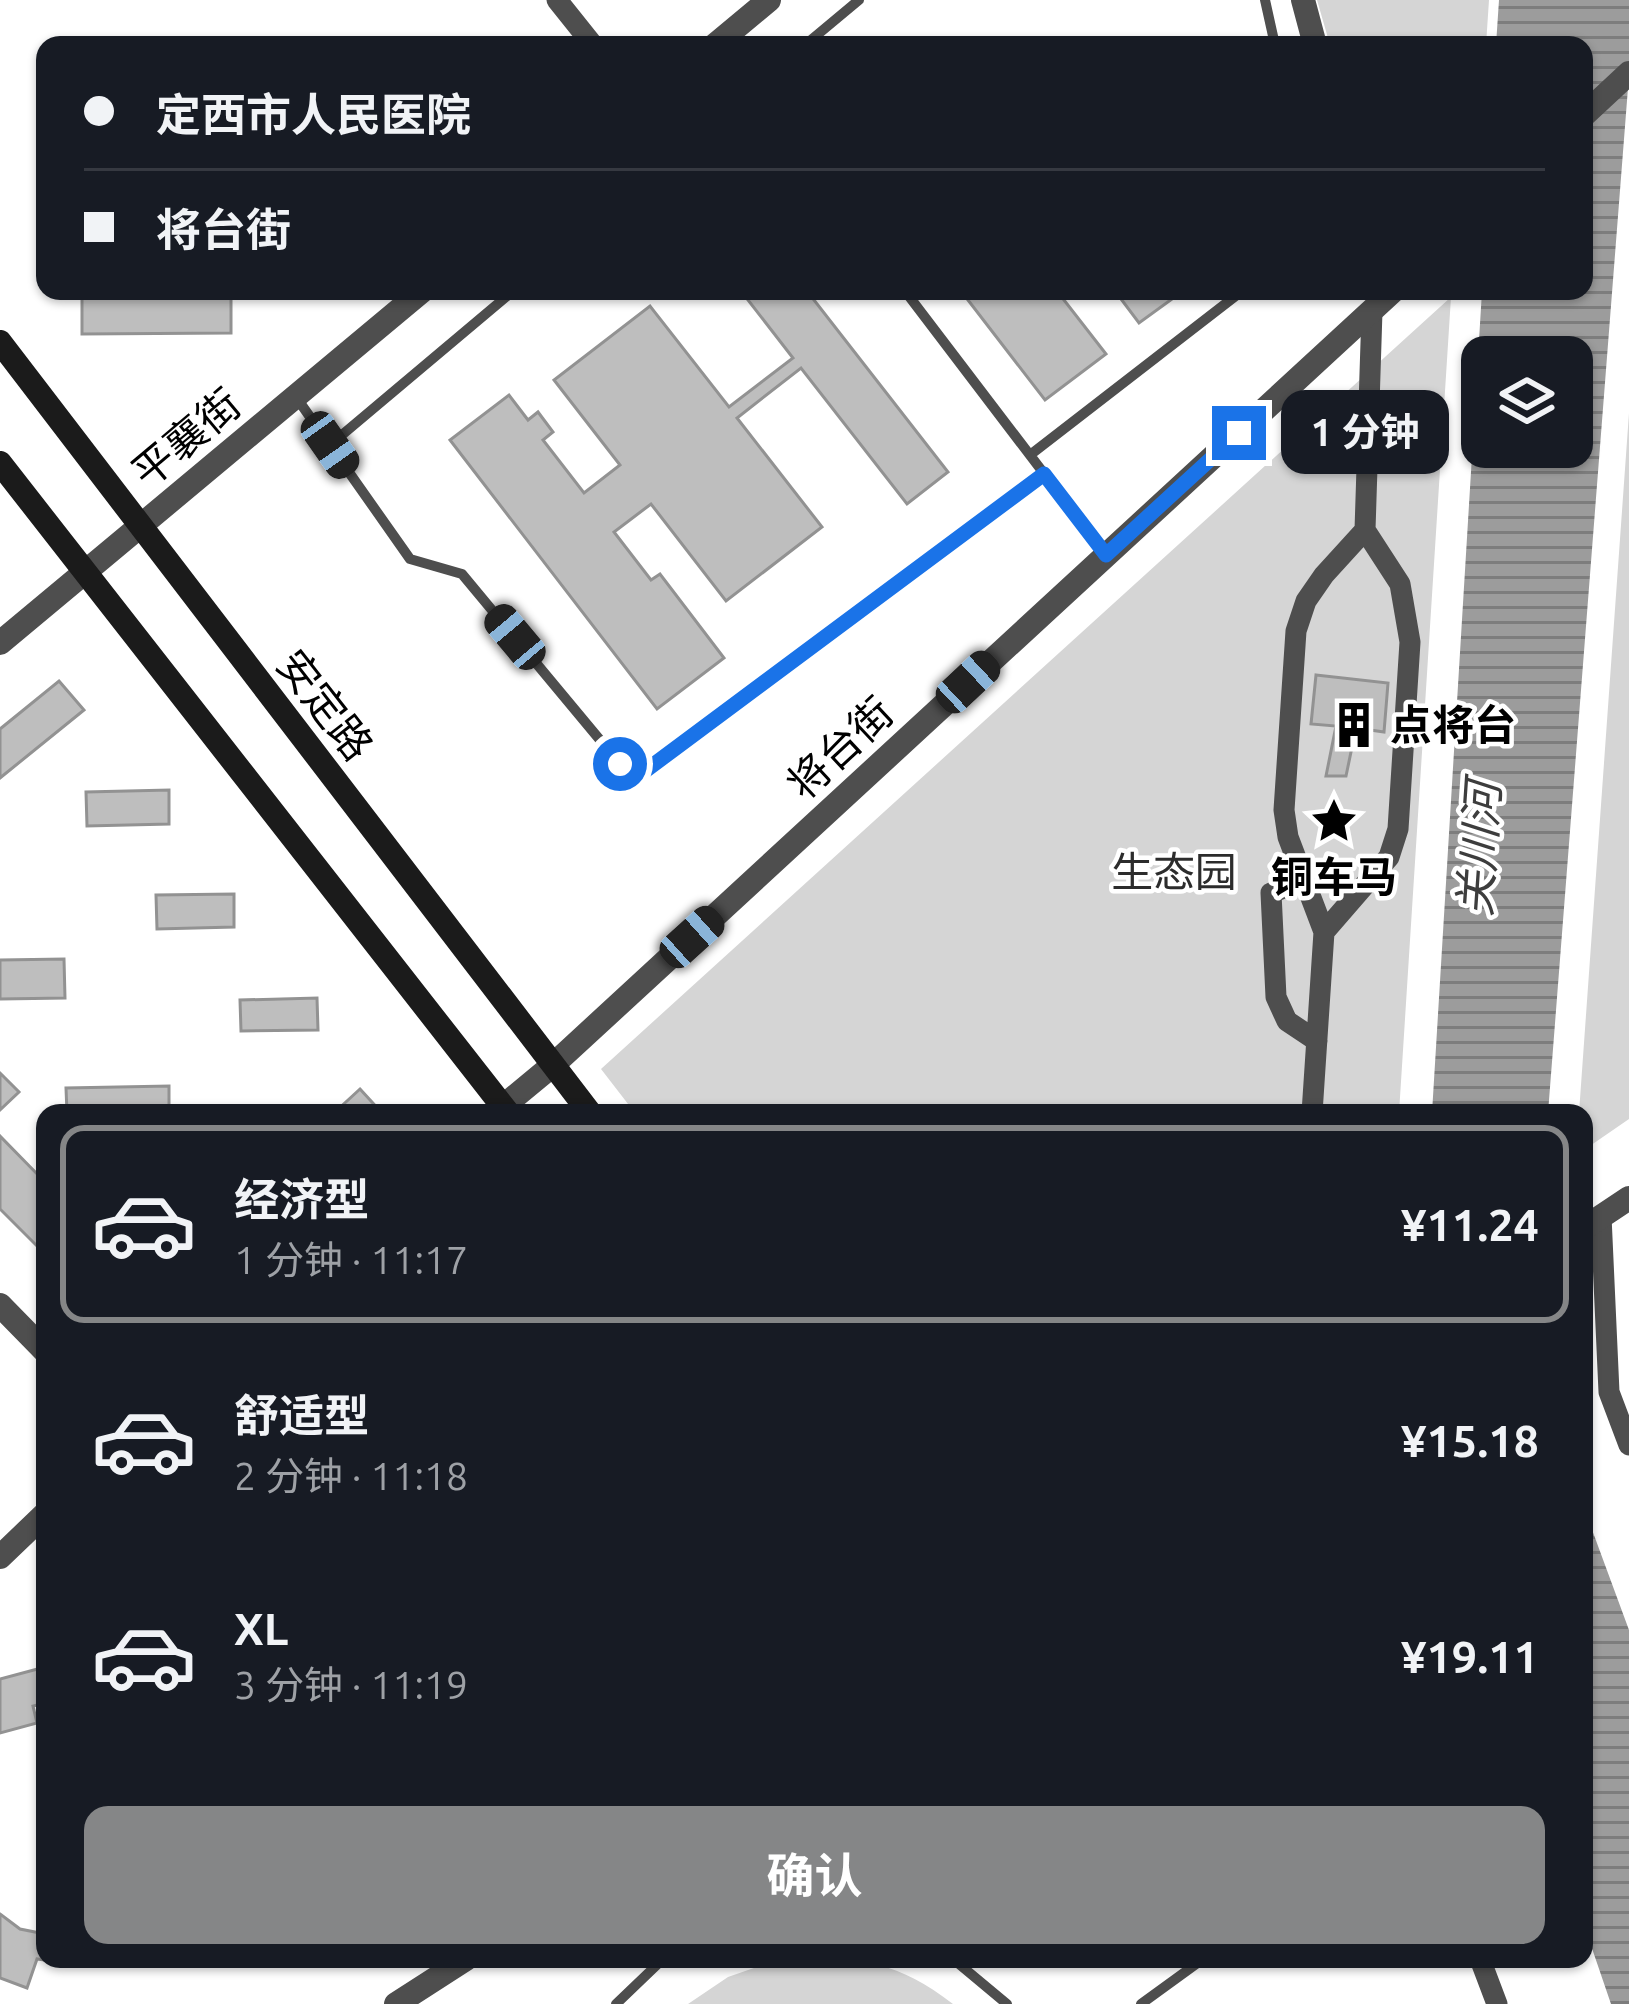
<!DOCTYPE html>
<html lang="zh">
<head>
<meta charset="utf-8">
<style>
	:root { --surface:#171b24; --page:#242831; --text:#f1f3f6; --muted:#9ea1a6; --line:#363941; --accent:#858687 }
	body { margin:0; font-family:Ubuntu,"Noto Sans SC",sans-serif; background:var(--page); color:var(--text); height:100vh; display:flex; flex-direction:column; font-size:45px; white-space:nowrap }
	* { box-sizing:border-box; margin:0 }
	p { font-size:39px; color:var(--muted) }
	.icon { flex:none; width:66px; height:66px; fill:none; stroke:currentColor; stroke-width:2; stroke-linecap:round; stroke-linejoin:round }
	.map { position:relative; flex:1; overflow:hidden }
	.drawer { position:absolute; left:36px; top:1104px; width:1557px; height:864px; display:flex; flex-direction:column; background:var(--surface); border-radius:24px; box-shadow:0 3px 9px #0004 }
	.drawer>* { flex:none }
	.guide { position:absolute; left:36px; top:36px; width:1557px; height:264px; border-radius:24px; box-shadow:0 3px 9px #0004; display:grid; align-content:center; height:264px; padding:0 48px; background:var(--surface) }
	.fabs { position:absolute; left:1461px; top:336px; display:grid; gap:24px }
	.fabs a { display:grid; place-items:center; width:132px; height:132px; border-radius:24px; background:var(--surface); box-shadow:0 3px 9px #0004; font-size:60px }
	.end { position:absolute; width:54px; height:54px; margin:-27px; border:15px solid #1a73e8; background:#fff; box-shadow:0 0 0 6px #fff }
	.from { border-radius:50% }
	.bubble { position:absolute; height:84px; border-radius:24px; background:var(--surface); box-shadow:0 3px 9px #0004; font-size:39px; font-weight:700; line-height:84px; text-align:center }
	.car { position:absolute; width:36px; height:72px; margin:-36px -18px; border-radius:15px; box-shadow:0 0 9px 3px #0007; background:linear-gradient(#222 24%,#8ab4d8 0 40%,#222 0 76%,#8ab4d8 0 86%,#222 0) }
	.guide b { display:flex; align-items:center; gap:42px; height:114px; font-size:45px }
	.guide b+b { border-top:3px solid var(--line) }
	.guide i { width:30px; height:30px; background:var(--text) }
	ul { padding:21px 0 0; list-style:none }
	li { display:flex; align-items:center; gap:36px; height:198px; margin:0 24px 18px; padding:0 24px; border:6px solid transparent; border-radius:24px }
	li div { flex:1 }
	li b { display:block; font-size:45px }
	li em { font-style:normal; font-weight:700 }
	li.selected { border-color:var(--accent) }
	li>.icon { width:108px; height:108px; stroke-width:1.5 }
	.button { display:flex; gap:24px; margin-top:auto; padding:24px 48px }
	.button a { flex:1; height:138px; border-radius:24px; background:var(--accent); color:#fff; font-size:48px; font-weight:700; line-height:138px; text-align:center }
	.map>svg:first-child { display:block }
	.green { fill:#d5d5d5 }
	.water { fill:url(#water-rules); fill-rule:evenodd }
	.building { fill:#bebebe; stroke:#929292; stroke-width:3 }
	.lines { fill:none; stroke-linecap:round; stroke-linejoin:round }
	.service { stroke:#4e4e4e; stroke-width:10 }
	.minor { stroke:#4e4e4e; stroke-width:21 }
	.tertiary { stroke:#4e4e4e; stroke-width:24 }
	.secondary { stroke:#1b1b1b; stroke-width:24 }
	.route { stroke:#1a73e8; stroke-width:15 }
	.labels { text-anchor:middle; stroke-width:9; stroke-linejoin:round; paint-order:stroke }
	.street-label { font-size:42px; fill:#000; stroke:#fff }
	.poi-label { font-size:42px; font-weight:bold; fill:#000; stroke:#fff; text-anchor:start }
	.park-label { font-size:42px; fill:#2c2c2c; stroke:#fff }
	.water-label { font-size:45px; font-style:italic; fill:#3d3d3d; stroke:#fff }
</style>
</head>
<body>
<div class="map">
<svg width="1629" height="2004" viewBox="0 0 1629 2004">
	<defs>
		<pattern id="water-rules" width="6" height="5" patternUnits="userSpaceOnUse" patternTransform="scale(3)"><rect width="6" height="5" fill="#9c9c9c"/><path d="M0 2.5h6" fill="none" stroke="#7d7d7d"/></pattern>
	</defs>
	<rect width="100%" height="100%" fill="#fff"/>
	<path class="green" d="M1317,0h172l-3,45h-156z
		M1451,297l-52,816h-764l-34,-44z
		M1629,413v706l-45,31v-37h-5z
		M780,1959c75,0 111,-3 173,45h-265l40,-27z"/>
	<path class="water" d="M1499,0h130v75l-81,1038h-116l50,-822h102v-246h-88zM1482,357h90v90h-90z
		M1584,1508l45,122v374h-18l-27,-79z"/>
	<path class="building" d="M82,291h149v42l-149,1z
		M741,291h66l141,181 -41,32 -106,-136 -64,50 85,109 -96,74 -75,-97 -37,28 37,48 9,-6 64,84 -67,51 -207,-269 59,-45 19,25 10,-8 15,20 -10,8 41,53 36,-28 -66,-85 96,-74 79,101 64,-49z
		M961,291h96l49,63 -61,46z
		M1115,291h68l-44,32z
		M1316,675l72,8 -4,49 -28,-4 -10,48h-20l10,-50 -25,-2z
		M59,681l25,29 -84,68v-49z
		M169,790v34l-82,2 -1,-34z
		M234,894v33l-77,2 -1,-34z
		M64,959l1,39 -65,1v-39z
		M317,998l1,32 -77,1 -1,-31z
		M0,1073l19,19 -19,18z
		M169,1086v27h-102l-1,-25z
		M360,1089l22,24h-48z
		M0,1136l45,46v72l-45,-45z
		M45,1667v36l-12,3 4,17 -37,10v-54z
		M0,1914l20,15 25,5v26l-8,-1 -10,29 -27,-10z"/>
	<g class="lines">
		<path class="service" d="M1265,0l10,45
			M805,45l54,-45
			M905,291l201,264
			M296,397l114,162 52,15 158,190 25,7 399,-297
			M330,445l183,-154
			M1030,455l212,-164
			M953,1959l54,45
			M616,2004l47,-45
			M1141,2004l62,-45"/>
		<path class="minor" d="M557,0l36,45
			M1304,880l-33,13 5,104 11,24 30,20
			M1324,932l65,-75 9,-28 12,-187 -10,-58 -35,-54 7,-219
			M1312,1113l12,-181 -36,-95 -4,-27 12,-179 10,-30 18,-26 41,-45
			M1601,1216l8,176 20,53
			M1480,1959l17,45"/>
		<path class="tertiary" d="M1303,0l12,45
			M715,45l54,-45
			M1584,115l45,-42
			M0,643l422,-352
			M495,1113l58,-48 840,-774
			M1584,1228l45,-30
			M0,1305l45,46
			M0,1557l45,-43
			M396,2004l70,-45"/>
		<path class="secondary" d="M0,342l590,771
			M0,463l508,650"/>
	</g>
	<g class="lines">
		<path class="route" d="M620,764l25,7 399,-297 62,81 133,-122"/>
	</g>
	<defs>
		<symbol id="building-bare" viewBox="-9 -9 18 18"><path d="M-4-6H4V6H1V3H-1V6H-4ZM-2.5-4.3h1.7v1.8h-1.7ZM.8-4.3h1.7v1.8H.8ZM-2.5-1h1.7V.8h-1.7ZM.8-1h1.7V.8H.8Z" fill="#000" stroke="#fff" stroke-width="2.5" paint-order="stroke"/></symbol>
		<symbol id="sight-bare" viewBox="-9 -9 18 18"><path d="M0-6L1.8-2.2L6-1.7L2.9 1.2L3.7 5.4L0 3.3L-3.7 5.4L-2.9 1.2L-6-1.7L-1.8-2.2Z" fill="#000" stroke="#fff" stroke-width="2.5" paint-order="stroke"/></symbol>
	</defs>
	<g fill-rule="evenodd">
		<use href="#building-bare" x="1321" y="692" width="66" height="66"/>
		<use href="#sight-bare" x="1301" y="788" width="66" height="66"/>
	</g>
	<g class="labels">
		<g class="street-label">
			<text transform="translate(186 438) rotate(-40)" y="15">平襄街</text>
			<text transform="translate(325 705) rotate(52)" y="15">安定路</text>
			<text transform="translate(840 748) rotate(-43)" y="15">将台街</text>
		</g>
		<g class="poi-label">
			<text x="1390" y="740">点将台</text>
			<text x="1334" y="892" text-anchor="middle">铜车马</text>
		</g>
		<g class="park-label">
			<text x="1174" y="887">生态园</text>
		</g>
		<g class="water-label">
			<text transform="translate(1479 849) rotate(-86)" y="16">关川河</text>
		</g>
	</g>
</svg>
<div class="fabs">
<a><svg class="icon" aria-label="layers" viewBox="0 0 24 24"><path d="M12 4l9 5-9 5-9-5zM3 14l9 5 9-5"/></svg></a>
</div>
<i class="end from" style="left:620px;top:764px"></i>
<i class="end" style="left:1239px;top:433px"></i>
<div class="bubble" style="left:1281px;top:390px;width:168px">1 分钟</div>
<i class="car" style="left:330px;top:445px;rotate:145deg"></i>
<i class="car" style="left:515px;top:637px;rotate:320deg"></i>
<i class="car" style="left:968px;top:682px;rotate:47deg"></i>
<i class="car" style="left:692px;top:937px;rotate:48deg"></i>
<div class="guide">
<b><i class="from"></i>定西市人民医院</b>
<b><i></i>将台街</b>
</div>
<section class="drawer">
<ul>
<li class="selected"><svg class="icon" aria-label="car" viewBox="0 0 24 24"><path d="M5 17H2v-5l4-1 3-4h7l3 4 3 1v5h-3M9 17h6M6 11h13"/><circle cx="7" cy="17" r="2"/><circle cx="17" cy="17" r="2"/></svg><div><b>经济型</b><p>1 分钟 · 11:17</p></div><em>¥11.24</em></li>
<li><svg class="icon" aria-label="car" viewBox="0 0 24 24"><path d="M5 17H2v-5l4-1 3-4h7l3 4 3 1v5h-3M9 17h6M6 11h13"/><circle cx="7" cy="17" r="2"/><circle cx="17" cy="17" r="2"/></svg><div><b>舒适型</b><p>2 分钟 · 11:18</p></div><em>¥15.18</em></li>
<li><svg class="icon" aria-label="car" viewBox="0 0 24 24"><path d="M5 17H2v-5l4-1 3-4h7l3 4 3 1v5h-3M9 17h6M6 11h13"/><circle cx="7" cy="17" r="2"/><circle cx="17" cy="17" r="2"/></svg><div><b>XL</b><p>3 分钟 · 11:19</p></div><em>¥19.11</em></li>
</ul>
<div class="button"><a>确认</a></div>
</section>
</div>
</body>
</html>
